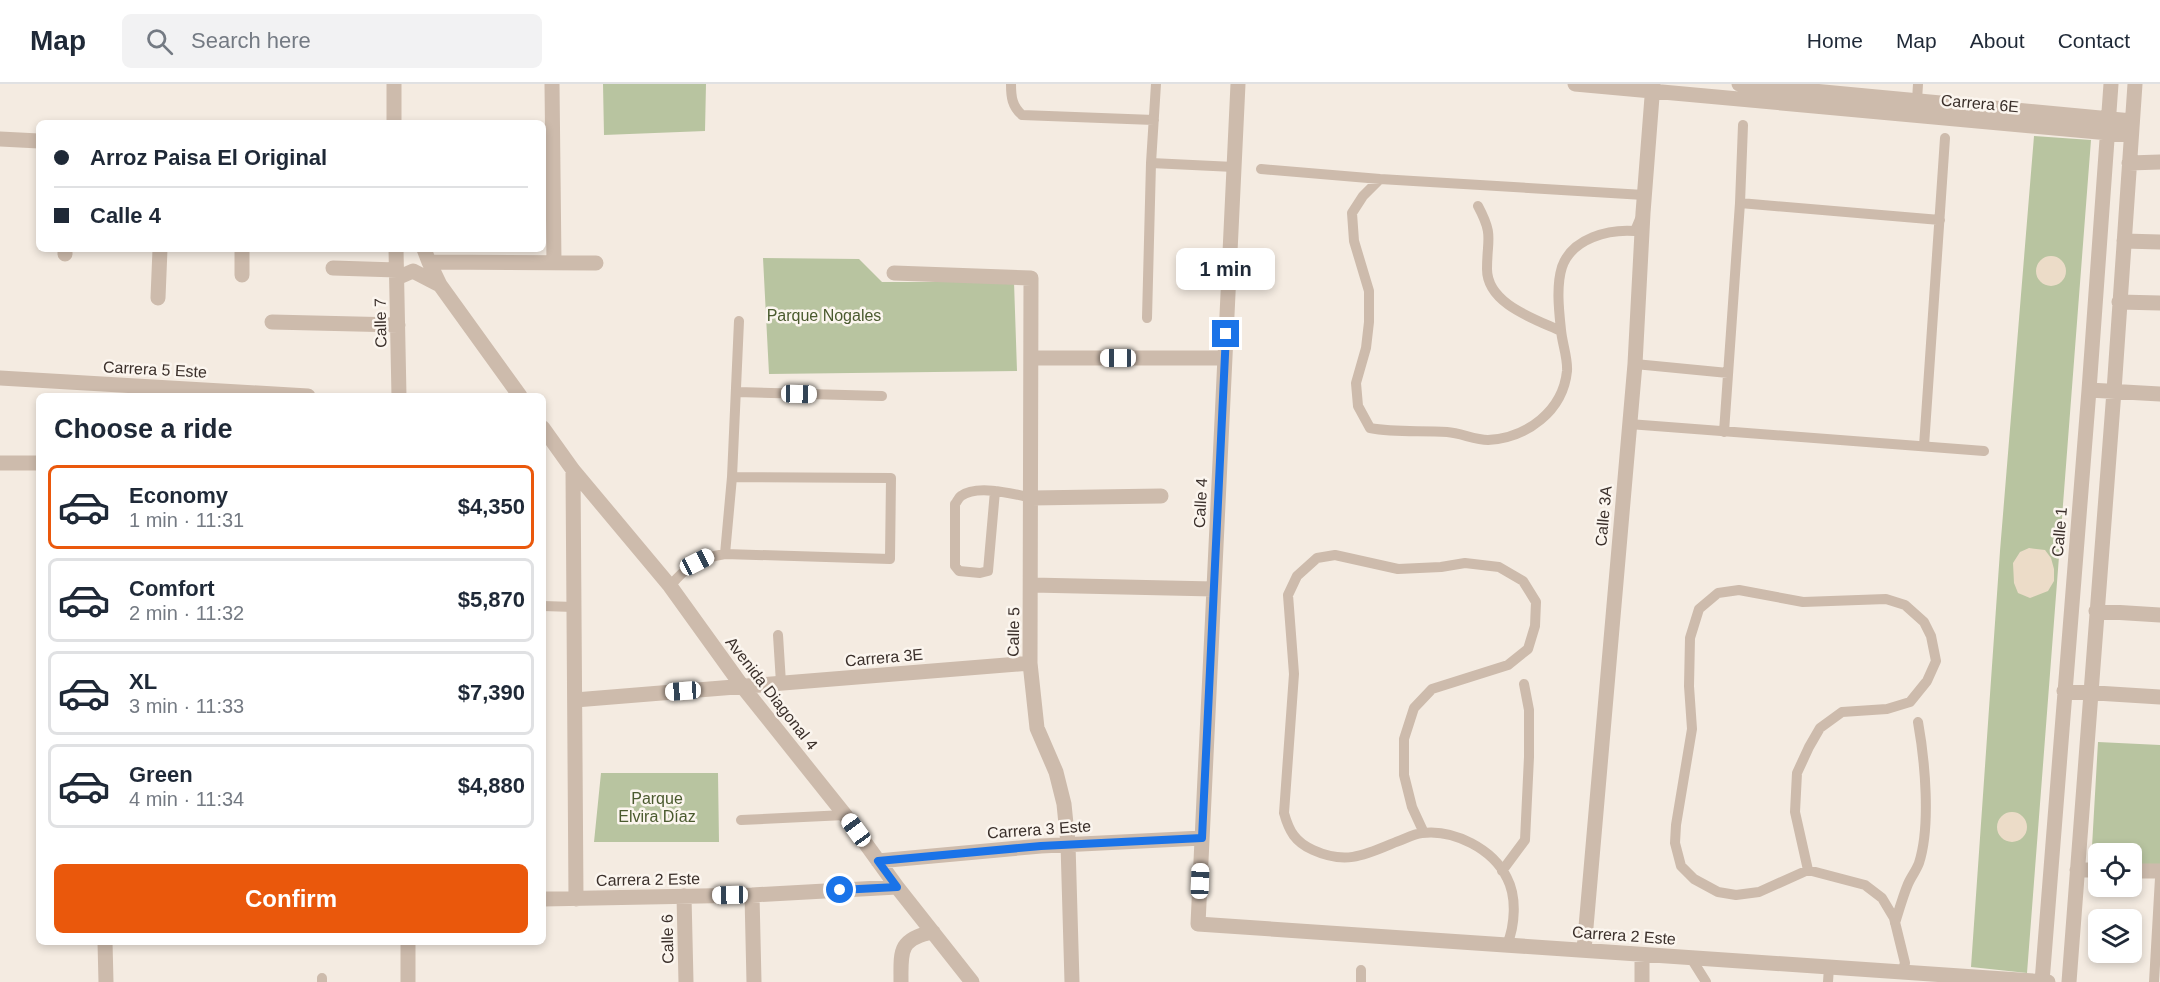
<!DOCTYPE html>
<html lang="en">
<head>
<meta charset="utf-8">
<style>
	:root { --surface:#fff; --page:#f2f2f3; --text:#1f2937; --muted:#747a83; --line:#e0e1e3; --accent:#ea580c }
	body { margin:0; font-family:Helvetica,sans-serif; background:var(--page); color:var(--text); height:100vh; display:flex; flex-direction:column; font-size:22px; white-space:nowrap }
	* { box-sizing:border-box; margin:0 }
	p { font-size:20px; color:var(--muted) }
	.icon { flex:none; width:33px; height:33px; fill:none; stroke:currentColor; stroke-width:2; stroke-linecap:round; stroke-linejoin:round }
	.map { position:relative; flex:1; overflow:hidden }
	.panel { position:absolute; left:36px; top:309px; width:510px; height:552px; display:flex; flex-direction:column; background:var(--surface); border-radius:9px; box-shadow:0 3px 9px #0003 }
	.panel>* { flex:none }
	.top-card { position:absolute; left:36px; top:36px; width:510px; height:132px; border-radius:9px; box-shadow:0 3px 9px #0003; display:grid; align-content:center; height:132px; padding:0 18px; background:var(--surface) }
	.controls { position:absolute; left:2088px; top:759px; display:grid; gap:12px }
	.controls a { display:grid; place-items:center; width:54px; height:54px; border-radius:9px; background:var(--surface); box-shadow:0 3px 9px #0003; font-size:30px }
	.end { position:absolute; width:27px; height:27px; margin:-14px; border:8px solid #1a73e8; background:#fff; box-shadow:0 0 0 3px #fff }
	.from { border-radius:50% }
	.bubble { position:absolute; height:42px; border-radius:9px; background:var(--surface); box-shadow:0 3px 9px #0003; font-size:20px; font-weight:700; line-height:42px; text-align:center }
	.car { position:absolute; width:18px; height:36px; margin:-18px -9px; border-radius:8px; box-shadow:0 0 4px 2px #0007; background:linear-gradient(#fff 24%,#345 0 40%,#fff 0 76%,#345 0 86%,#fff 0) }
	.top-card b { display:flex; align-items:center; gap:21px; height:57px; font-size:22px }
	.top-card b+b { border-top:2px solid var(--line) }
	.top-card i { width:15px; height:15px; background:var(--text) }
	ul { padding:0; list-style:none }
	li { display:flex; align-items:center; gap:18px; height:84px; margin:0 12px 9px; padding:0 6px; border:3px solid var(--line); border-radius:9px }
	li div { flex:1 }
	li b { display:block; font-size:22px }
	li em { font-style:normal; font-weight:700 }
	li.selected { border-color:var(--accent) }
	li>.icon { width:54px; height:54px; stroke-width:1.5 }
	h2 { padding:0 18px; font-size:27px; line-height:72px }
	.cta { display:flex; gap:12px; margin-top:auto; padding:12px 18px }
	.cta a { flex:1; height:69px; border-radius:9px; background:var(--accent); color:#fff; font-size:24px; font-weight:700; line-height:69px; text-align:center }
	header { display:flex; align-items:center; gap:36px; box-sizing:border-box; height:84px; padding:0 30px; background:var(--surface); border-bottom:2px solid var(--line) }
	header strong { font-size:28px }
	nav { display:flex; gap:33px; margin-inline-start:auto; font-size:21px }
	.search { width:420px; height:54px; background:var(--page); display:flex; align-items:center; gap:15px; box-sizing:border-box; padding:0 21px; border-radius:9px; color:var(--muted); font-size:22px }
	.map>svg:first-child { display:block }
	.green { fill:#b8c4a0 }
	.plaza { fill:#ecdcc8 }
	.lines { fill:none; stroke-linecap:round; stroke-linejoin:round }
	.service { stroke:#cdbbac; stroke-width:10 }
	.minor { stroke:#cdbbac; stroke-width:15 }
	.route { stroke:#1a73e8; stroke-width:8 }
	.labels { text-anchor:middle; stroke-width:5; stroke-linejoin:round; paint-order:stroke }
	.street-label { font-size:16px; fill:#3b302b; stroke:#fbf5ee }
	.park-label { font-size:16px; fill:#4a5a2e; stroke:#fbf5ee }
</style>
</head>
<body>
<header>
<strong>Map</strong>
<div class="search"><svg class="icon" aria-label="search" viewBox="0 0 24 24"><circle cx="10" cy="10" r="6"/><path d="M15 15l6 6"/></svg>Search here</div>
<nav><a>Home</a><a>Map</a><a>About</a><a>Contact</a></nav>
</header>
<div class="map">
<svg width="2160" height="898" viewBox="0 0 2160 898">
	<rect width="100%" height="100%" fill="#f4ebe1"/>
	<path class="green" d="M603,0h103l-1,47 -101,4z
		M2034,52l57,4 -64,833 -56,-6 29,-416z
		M763,174l96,1 23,23h132l3,89 -248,3z
		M2098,658l62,3v123l-28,-1v-13h-34v11l-7,-1z
		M601,689h117l1,69h-125z"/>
	<path class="plaza" d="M2036 187a15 15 0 1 1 30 0a15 15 0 1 1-30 0Z
		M2029,464l16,2 6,8 3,11v12l-6,10 -18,7 -12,-5 -4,-10 -1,-20 7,-11z
		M1997 743a15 15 0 1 1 30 0a15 15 0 1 1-30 0Z"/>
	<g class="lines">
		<path class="service" d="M1011,0c0,13 1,22 11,31l132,5
			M1917,17l1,-17
			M1151,79l83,4
			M1261,85l119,10 264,16
			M1380,95l-17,17 -11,17 2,28 15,50v31l-3,26 -10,35 2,23 12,22c26,5 51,2 77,4 14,1 28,8 41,8 39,-2 75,-29 79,-69 1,-13 -5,-28 -6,-41 -2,-19 -5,-44 1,-63 10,-29 47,-38 73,-36l5,-12
			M1740,119l200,17
			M1478,122c16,30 9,32 9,63 0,35 48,50 74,62
			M1147,234l4,-155 5,-79
			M1635,280l93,9
			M737,308l145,4
			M1629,340l355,27
			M1724,348l16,-229 3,-78
			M1924,362l21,-308
			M995,407l-7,80 -8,2 -21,-2 -4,-5v-62c2,-2 3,-6 6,-8 16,-12 53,-2 71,2
			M725,470l165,5 1,-81 -159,-1
			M670,502c17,-20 29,-28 55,-32l7,-77 7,-156
			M543,522l31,1
			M778,551l3,48
			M741,736l104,-5
			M1424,749l-12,-26 -8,-32v-36l10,-31 18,-19 76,-24 20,-16 7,-23 1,-24 -13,-21 -24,-14 -34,-4 -24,4 -43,2 -63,-14 -18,3 -20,18 -9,19 6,79 -10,139c5,18 11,29 29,37 33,15 52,5 83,-8 9,-3 17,-8 26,-9 32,-4 71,16 85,45 10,19 8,47 0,67
			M1808,786l-13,-58 2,-39 12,-26 11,-19 22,-16 45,-3 23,-7 17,-21 9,-20 -5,-25 -7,-14 -19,-17 -19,-6 -83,3 -64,-12 -21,3 -19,16 -9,29 -1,48 3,43 -16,96 -1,18 6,23 13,13 24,13 18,3 23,-3 49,-22 57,15 17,13 12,20 11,45 -3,9
			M1502,787l23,-31 4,-83v-47l-5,-26
			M1895,839c4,-13 8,-27 13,-39 3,-7 8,-13 11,-21 12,-37 6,-102 -1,-141
			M1691,874l15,24
			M322,894v4
			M1361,898v-12
			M1828,898l1,-15
			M2154,898l6,-104"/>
		<path class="minor" d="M394,0v39
			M552,0l2,179
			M1238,0l-40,840 850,58
			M1575,0l556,51
			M1739,0l393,37
			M0,55l39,2
			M2129,79l31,-1
			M2124,157l36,1
			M396,165l3,147
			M424,165l5,13 11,23 80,111
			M65,170v-5
			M429,178l167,1
			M333,184l64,2
			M894,189l137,5 -1,385 7,65 19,44 8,32 4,40 4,138
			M242,191v-26
			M397,194l16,-7 27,14
			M158,214l2,-49
			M2119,218l41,1
			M272,238l126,3
			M1032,274h193
			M0,294l308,18
			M2089,306l71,4
			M543,344l30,42 97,116 72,100 103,129 52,72 75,95
			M0,379h39
			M573,386l3,429
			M1032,414l129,-2
			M1032,501l182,4
			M2096,527l64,4
			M2064,607l96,6
			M575,616l455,-37
			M878,777l163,-15 161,-8
			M2077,786h21
			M2132,787h28
			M752,811l2,87
			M684,812l2,86
			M543,815l209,-4 145,-8
			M105,858l1,40
			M408,858v40
			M1584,866l51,-586 8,-151 10,-129
			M901,898c0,-30 -3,-43 32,-50
			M1642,898v-27
			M2042,898l47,-592 22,-306
			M2069,898l45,-591 21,-307"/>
	</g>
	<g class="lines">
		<path class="route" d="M840,806l57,-3 -19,-26 163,-15 161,-8 24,-504"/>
	</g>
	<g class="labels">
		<g class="street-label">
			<text transform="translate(1980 19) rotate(5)" y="6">Carrera 6E</text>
			<text transform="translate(380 239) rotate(-91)" y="6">Calle 7</text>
			<text transform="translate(155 285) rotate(3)" y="6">Carrera 5 Este</text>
			<text transform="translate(1200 419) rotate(-87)" y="6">Calle 4</text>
			<text transform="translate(1603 432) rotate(-85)" y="6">Calle 3A</text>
			<text transform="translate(2059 448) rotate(-85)" y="6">Calle 1</text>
			<text transform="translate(1013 548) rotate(-89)" y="6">Calle 5</text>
			<text transform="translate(884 573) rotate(-5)" y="6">Carrera 3E</text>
			<text transform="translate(772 609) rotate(52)" y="6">Avenida Diagonal 4</text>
			<text transform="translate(1039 745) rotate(-4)" y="6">Carrera 3 Este</text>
			<text transform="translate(648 795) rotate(-1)" y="6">Carrera 2 Este</text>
			<text transform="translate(1624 851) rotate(4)" y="6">Carrera 2 Este</text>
			<text transform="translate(667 855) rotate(-91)" y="6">Calle 6</text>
		</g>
		<g class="park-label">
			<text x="824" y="237">Parque Nogales</text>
			<text x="657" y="720">Parque<tspan x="657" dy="18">Elvira Díaz</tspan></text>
		</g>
	</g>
</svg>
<div class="controls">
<a><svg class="icon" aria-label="locate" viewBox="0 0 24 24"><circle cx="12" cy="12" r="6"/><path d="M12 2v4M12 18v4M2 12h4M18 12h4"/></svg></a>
<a><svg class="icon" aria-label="layers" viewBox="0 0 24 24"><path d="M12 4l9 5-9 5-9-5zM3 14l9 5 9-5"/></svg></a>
</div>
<i class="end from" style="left:840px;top:806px"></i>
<i class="end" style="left:1226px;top:250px"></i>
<div class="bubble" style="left:1176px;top:164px;width:99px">1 min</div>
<i class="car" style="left:1118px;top:274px;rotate:270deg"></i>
<i class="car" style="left:799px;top:310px;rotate:91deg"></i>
<i class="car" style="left:697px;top:478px;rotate:63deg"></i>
<i class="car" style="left:683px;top:607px;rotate:266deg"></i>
<i class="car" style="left:856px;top:746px;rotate:324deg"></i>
<i class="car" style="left:1200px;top:797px;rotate:2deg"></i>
<i class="car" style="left:730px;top:811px;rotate:269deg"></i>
<div class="top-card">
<b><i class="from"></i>Arroz Paisa El Original</b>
<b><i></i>Calle 4</b>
</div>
<section class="panel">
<h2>Choose a ride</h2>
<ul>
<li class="selected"><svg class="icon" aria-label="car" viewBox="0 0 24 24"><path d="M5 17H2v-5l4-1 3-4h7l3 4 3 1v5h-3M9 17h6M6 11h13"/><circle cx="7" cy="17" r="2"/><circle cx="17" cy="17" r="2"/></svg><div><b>Economy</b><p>1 min · 11:31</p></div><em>$4,350</em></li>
<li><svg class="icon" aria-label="car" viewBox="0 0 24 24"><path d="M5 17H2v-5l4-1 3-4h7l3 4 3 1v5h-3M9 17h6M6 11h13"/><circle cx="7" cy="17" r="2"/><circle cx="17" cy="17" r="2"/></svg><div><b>Comfort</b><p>2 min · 11:32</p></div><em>$5,870</em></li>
<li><svg class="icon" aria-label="car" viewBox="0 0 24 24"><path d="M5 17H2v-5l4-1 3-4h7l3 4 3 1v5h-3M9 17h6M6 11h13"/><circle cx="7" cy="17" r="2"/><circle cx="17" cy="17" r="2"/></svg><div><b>XL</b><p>3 min · 11:33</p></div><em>$7,390</em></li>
<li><svg class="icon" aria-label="car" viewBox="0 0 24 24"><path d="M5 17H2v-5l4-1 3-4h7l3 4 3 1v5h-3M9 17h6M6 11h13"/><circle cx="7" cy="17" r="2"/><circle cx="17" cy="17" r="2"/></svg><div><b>Green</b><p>4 min · 11:34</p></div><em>$4,880</em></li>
</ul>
<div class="cta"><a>Confirm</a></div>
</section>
</div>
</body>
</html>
